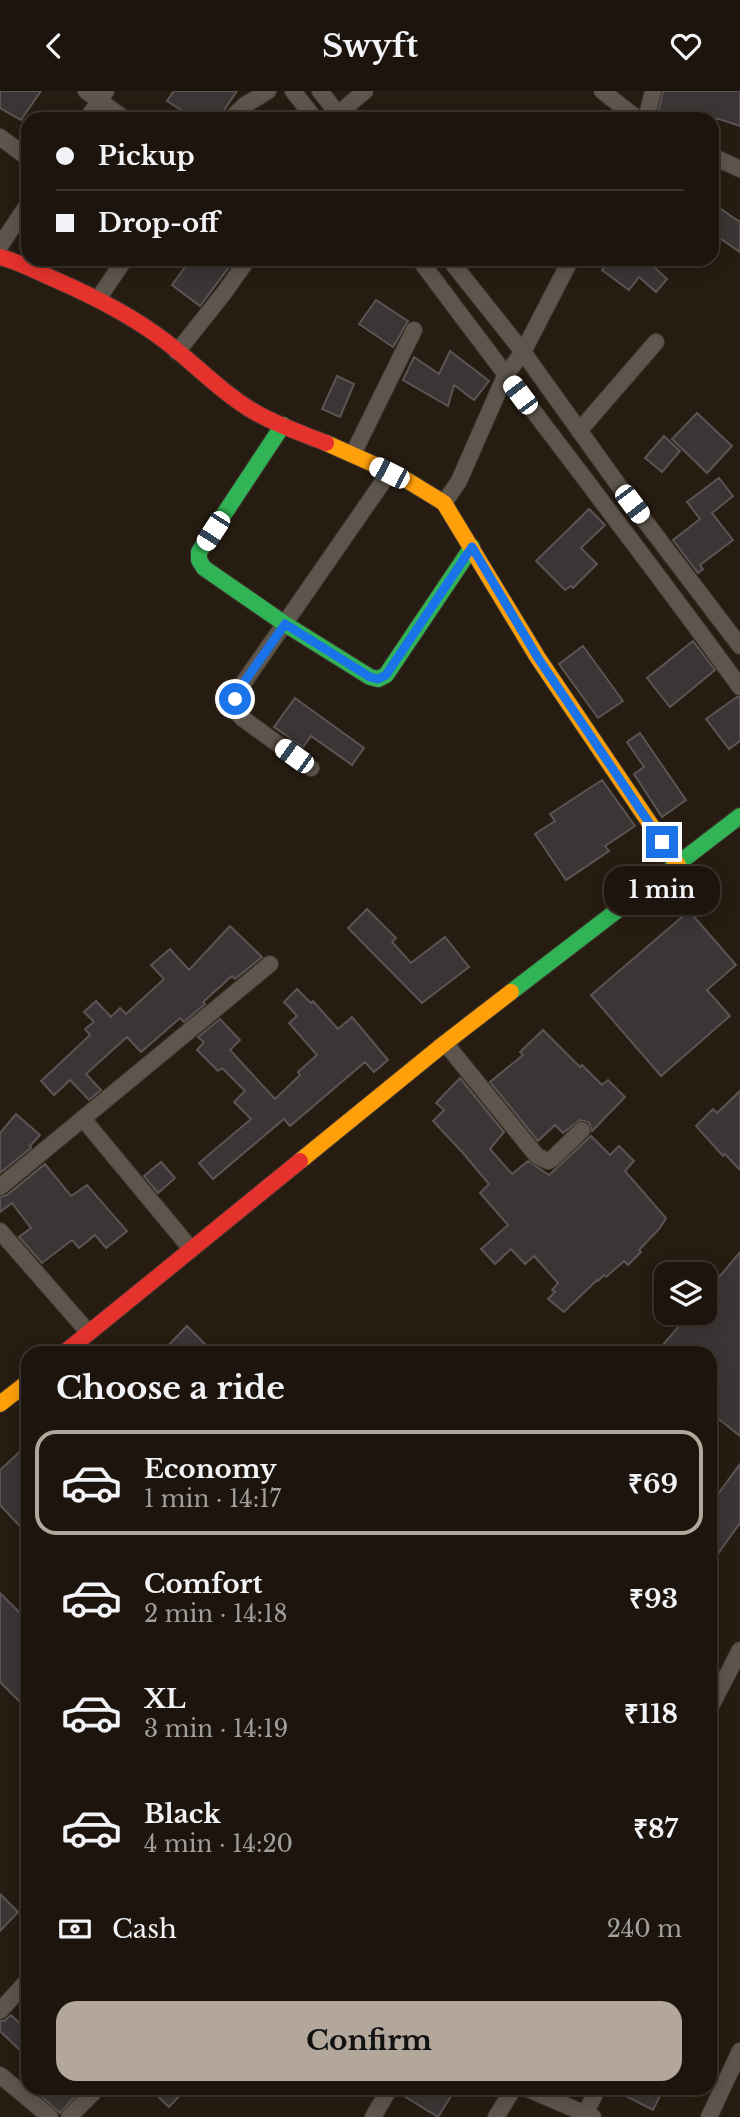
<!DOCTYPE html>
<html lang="en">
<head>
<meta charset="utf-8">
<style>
	:root { --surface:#1d150d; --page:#2a221b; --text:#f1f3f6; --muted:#a09f9d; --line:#3b342e; --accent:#b3a69a }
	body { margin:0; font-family:"Libre Baskerville",serif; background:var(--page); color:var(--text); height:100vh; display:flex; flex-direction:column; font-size:26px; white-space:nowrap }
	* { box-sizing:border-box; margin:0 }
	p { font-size:23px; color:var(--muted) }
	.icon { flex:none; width:38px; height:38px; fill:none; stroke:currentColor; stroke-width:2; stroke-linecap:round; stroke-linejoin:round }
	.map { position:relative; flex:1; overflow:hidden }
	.panel { position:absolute; left:21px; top:1255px; width:696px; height:749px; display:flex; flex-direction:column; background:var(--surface); border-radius:21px; box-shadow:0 4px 18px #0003,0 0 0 2px var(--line) }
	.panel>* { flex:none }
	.hud { position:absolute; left:21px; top:21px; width:698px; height:154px; border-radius:21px; box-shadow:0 4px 18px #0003,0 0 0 2px var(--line); display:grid; align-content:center; height:154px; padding:0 35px; background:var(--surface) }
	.tools { position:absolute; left:654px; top:1171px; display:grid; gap:14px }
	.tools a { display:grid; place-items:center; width:63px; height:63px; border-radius:14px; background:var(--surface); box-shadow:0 4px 18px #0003,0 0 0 2px var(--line); font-size:35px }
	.end { position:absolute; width:32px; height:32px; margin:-16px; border:9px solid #1a73e8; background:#fff; box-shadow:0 0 0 4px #fff }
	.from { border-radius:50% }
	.bubble { position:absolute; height:49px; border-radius:21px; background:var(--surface); box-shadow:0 4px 18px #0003,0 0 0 2px var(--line); font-size:23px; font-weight:800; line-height:49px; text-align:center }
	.car { position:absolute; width:21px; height:42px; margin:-21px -10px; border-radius:9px; box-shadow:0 0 5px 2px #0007; background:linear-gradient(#fff 24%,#345 0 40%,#fff 0 76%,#345 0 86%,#fff 0) }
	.hud b { display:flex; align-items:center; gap:24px; height:66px; font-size:26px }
	.hud b+b { border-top:2px solid var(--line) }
	.hud i { width:18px; height:18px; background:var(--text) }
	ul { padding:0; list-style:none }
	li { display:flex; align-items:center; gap:21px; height:105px; margin:0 14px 10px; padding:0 21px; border:4px solid transparent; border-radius:21px }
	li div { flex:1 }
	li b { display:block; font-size:26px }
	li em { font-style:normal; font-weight:800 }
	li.selected { border-color:var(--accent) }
	li>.icon { width:63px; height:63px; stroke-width:1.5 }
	h2 { padding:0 35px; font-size:32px; line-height:84px }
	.pay { display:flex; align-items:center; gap:18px; height:77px; padding:0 35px; font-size:26px }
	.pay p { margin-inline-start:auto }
	.action { display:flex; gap:14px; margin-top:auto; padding:14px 35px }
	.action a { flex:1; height:80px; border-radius:21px; background:var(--accent); color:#111; font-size:28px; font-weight:800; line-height:80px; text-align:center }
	header { display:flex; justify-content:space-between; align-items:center; height:91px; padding:0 35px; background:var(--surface); font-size:32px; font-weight:800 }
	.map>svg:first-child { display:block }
	.building { fill:#3c3536; stroke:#5b5454; stroke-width:2 }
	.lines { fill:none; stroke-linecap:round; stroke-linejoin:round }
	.street-casing { stroke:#3e362e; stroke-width:18 }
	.fast-casing { stroke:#3e362e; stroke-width:18 }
	.slow-casing { stroke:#3e362e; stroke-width:18 }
	.jam-casing { stroke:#3e362e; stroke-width:18 }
	.street { stroke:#5e564d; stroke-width:16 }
	.fast { stroke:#30b455; stroke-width:16 }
	.slow { stroke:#ff9f0a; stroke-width:16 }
	.jam { stroke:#e5322d; stroke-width:16 }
	.route { stroke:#1a73e8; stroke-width:9 }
</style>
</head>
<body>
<header><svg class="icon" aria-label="back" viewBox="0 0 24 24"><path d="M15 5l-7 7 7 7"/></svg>Swyft<svg class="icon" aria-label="heart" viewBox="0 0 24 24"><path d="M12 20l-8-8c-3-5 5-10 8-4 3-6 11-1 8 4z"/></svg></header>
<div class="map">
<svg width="740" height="2026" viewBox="0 0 740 2026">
	<rect width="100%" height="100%" fill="#271c11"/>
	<path class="building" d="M0,0h41l-20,29 -21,-12z
		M174,0h63l-19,28h-23l-28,-18z
		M663,0h77v35l-21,-7h-42l-19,-6z
		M712,112l28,19v30l-28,-19z
		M191,168h44l-35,47 -28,-21z
		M611,168h49l-6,8 13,12 -11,13 -17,-15 -10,13 -27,-20z
		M376,209l32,21 -15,26 -34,-23z
		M450,260l39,30 -15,19 -20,-15 -6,21 -45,-26 11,-23 25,17z
		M337,285l17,8 -14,33 -18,-8z
		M697,322l35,33 -25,27 -35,-34z
		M664,345l16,15 -18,21 -17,-14z
		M719,387l14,18 -21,17 21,27 -33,25 3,4 -5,4 -25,-33 27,-21 -13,-17z
		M589,418l16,16 -24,23 16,16 -24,24 -2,-2 -6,4 -29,-29z
		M693,550l22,29 -45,37 -23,-29z
		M583,555l40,55 -25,17 -39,-54z
		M737,606h3v44l-11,8 -23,-30z
		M295,607l69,50 -12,17 -41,-29 -8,11 -29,-20z
		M640,642l46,67 -24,17 -28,-43 10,-7 -17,-25z
		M602,689l33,46 -30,20 4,5 -43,29 -31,-46 20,-13 -5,-7z
		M367,818l29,29 -4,4 19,21 34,-26 24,30 -47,36 -74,-75z
		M689,820l47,54 -29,25 23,26 -69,60 -70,-81z
		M230,835l32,31 -27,22 -3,-3 -29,26 2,2 -21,18 -4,-4 -39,34 -14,-15 -41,37 15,16 -12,10 -19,-20 -16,15 -13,-14 49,-46 -5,-6 9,-7 -10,-10 12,-11 15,16 9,-9 6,6 38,-35 -13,-14 19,-16 19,21z
		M297,898l14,14 2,-2 25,28 14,-12 36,43 -14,12 -9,-10 -75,64 -6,-7 -71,60 -14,-16 52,-44 -17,-17 11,-11 -23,-23 -4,3 -21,-21 7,-8 -6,-5 22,-18 20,21 -10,10 45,49 25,-24 -2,-3 19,-17 -28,-32 8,-7 -13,-14z
		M543,939l37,37 2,-2 20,20 6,-5 17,17 -33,34 -3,-9 -9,-2 -17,13 -8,-8 -17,16 -48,-59 33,-27 -3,-3z
		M460,987l44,54 -14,17 22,25 16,-13 21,14 42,-39 19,19 9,-9 15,15 -9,10 41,47 -6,10 -21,22 2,2 -13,13 -4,-4 -18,16 -2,-2 -6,6 -1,-1 -33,32 -16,-13 7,-7 -3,-2 6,-7 -24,-27 -9,8 -14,-15 -16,15 -14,-15 27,-24 -28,-32 9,-9 -26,-31 -30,-32 11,-11 -8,-7z
		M740,1000v79l-15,-16 -2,2 -27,-30 17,-17 4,4z
		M16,1023l24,21 -10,11 1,2 -31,25v-40z
		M161,1071l14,16 -17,15 -14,-17z
		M45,1073l26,32 16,-11 40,46 -21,17 -11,-13 -16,13 -7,-8 -30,23 -23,-26 12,-9 -19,-25 -12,9v-15l7,-2z
		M740,1161v184l-30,-24v-59h-54l34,-40h15v-19z
		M187,1235l27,27h-53z
		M28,1353v91l-28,-30v-35z
		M740,1373v59l-30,42v-60z
		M0,1502l28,28v89l-28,-28z
		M0,1803l18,18 -18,19z
		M11,1924l17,16v27l-28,-27v-10h4z
		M32,1997h51l-23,25z
		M149,1997h38l-18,19z
		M400,1997h56l-18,29 -39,-24z
		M610,1997h40l11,6 -8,16z"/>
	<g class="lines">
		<defs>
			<path id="street" d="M86,0l39,28
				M293,0l22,28
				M320,0l22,28
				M602,0l36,28
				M338,23l27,-23
				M87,28l19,-28
				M230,28l15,-14 23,-14
				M646,28l7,-28
				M0,46l28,21
				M712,65l28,13
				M0,155l28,-42
				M419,168c106,143 216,283 321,428
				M449,168l74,93 109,152 108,142
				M98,208l27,-40
				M177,261l47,-59 24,-34
				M579,340l77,-89
				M353,363l61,-124
				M444,412l15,-22 46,-105 18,-24 48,-93
				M311,677l-69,-50 -8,-9 1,-10 5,-11 149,-215
				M445,952l92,113 11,5 4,-2 30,-29
				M84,1029l107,129
				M0,1096l270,-223
				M0,1140l89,102
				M710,1617l30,-58
				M0,1920l28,-31
				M0,1984l50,42
				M525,1997l68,29
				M585,2023l13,-26
				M69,2026l29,-29
				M373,2026l17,-29
				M496,2026l18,-29
				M709,2026l31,-66"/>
			<path id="fast" d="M283,334l-84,127v8l5,8 81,56 85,53 8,2 8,-4 86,-128
				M511,901l229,-176"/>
			<path id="slow" d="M326,352l74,33 44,27 94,155 140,207
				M300,1070l145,-118 66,-51
				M0,1313l28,-22"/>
			<path id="jam" d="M0,166c19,5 36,14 54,22 39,17 77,36 111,62 30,23 56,51 88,70 23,14 48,22 73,32
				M64,1262l236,-192"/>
		</defs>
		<use href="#street" class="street-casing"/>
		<use href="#fast" class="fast-casing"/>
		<use href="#slow" class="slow-casing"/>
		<use href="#jam" class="jam-casing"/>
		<use href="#street" class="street"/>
		<use href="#fast" class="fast"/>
		<use href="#slow" class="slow"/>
		<use href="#jam" class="jam"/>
	</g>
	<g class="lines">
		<path class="route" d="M235,608l5,-11 45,-64 85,53 8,2 8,-4 86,-128 66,111 124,184"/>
	</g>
</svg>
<div class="tools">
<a><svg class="icon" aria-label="layers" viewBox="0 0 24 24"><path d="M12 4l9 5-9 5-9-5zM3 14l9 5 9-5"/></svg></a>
</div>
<i class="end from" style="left:235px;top:608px"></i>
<i class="end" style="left:662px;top:751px"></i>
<div class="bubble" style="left:604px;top:775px;width:116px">1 min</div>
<i class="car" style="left:520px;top:304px;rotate:323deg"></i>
<i class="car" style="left:389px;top:382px;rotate:297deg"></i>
<i class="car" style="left:632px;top:413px;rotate:143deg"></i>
<i class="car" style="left:213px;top:440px;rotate:213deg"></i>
<i class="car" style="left:294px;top:665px;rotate:306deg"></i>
<div class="hud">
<b><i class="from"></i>Pickup</b>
<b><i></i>Drop-off</b>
</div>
<section class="panel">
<h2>Choose a ride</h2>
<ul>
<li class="selected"><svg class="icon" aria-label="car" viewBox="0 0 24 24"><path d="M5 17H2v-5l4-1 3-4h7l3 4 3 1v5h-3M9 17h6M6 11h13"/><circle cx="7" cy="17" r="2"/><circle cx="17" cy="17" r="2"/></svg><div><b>Economy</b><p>1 min · 14:17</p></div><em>₹69</em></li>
<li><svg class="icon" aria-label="car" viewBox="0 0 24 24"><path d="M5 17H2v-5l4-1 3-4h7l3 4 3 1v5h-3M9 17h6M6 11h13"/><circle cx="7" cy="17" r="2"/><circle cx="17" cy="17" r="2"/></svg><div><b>Comfort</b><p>2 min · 14:18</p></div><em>₹93</em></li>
<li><svg class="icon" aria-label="car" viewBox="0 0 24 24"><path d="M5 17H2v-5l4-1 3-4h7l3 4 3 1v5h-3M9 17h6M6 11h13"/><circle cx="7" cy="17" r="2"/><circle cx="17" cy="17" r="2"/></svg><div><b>XL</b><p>3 min · 14:19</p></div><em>₹118</em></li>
<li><svg class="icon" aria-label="car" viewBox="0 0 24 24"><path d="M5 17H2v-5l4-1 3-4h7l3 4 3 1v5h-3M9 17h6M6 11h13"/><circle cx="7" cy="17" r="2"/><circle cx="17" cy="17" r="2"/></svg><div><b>Black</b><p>4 min · 14:20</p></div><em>₹87</em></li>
</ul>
<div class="pay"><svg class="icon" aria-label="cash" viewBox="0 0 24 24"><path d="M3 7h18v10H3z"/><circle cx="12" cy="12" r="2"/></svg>Cash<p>240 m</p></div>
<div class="action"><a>Confirm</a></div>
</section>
</div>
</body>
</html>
